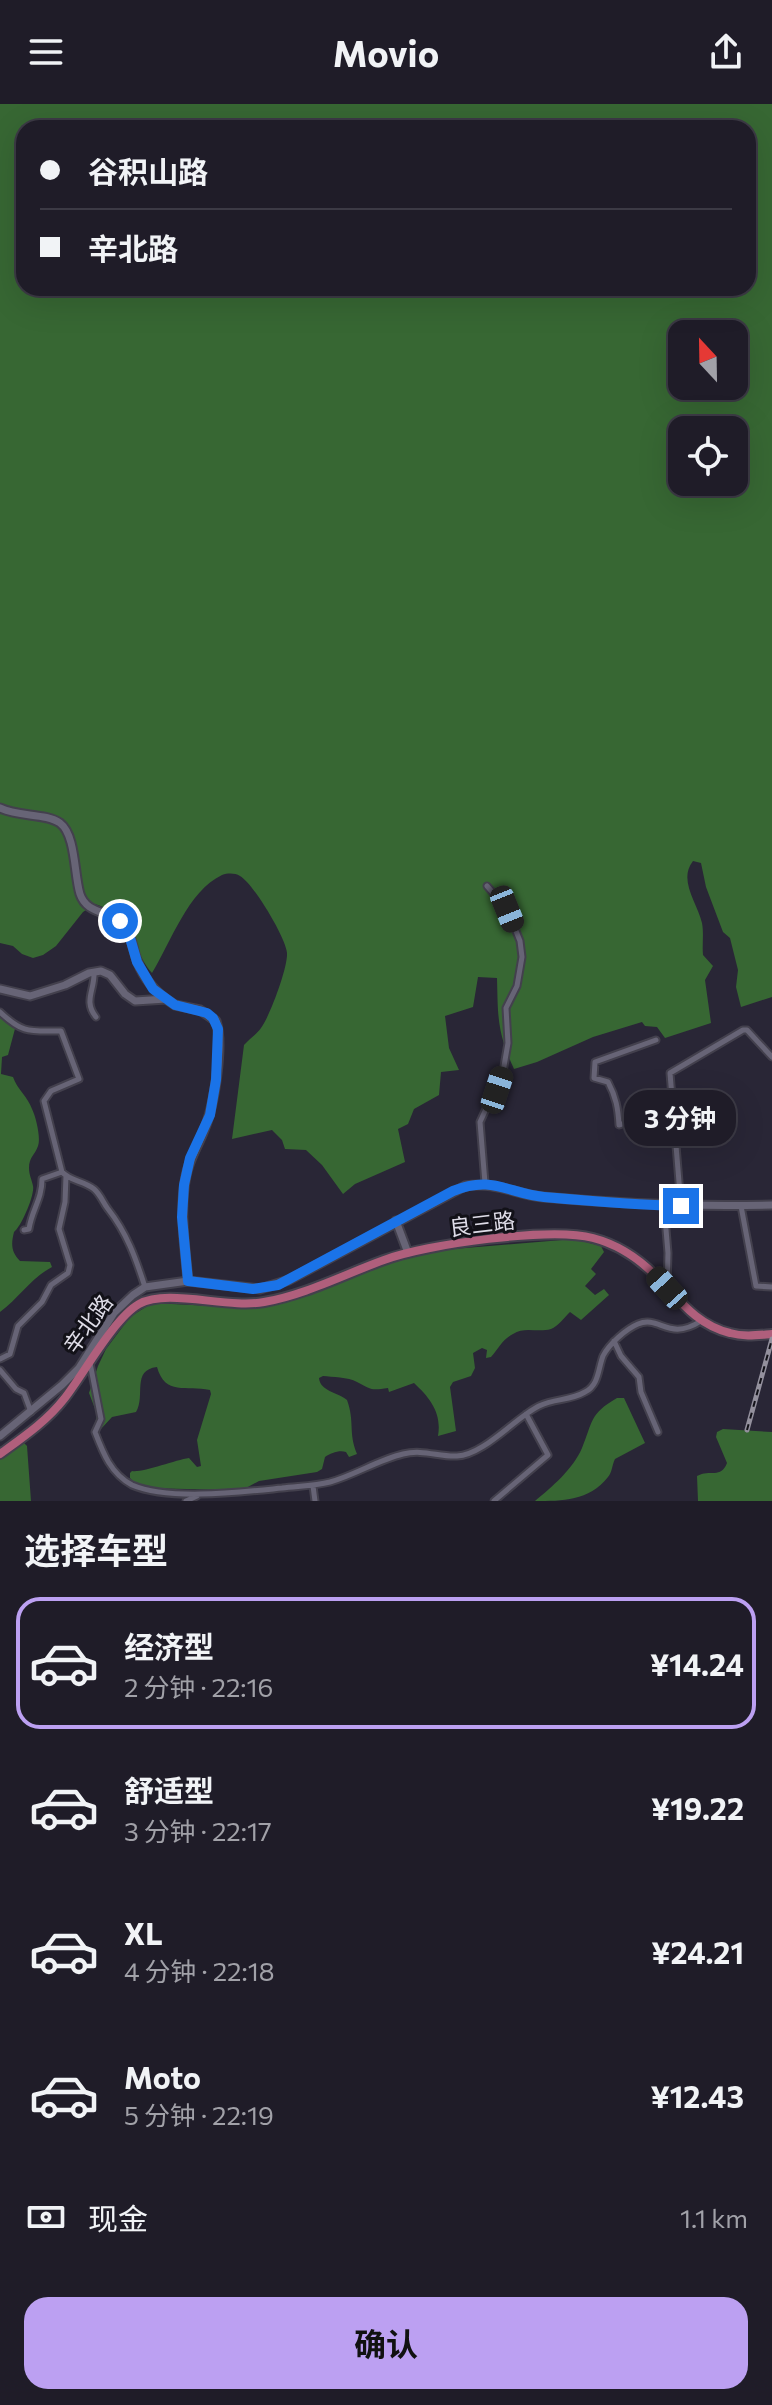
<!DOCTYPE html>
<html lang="zh">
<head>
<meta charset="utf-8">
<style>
	:root { --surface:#1f1c28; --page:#2c2934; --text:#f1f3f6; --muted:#a1a1a8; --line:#3c3a45; --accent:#bca0f2 }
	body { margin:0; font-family:Commissioner,"Noto Sans SC",sans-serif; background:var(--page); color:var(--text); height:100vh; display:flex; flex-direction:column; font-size:30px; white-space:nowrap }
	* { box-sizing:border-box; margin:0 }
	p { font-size:26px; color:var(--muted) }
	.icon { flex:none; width:44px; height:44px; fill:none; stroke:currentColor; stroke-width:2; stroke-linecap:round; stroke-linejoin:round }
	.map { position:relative; height:1397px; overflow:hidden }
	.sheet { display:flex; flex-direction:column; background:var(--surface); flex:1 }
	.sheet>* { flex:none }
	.hud { position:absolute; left:16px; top:16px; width:740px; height:176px; border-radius:24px; box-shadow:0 8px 32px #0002,0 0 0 2px var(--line); display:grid; align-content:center; height:176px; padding:0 24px; background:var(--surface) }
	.needle { width:52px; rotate:338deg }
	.fabs { position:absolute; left:668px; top:216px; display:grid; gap:16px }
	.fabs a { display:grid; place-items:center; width:80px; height:80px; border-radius:16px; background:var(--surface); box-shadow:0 8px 32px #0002,0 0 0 2px var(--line); font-size:40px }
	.end { position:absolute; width:36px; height:36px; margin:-18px; border:10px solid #1a73e8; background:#fff; box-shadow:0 0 0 4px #fff }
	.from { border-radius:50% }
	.bubble { position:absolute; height:56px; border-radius:24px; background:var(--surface); box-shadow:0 8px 32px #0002,0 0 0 2px var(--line); font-size:26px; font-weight:700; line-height:56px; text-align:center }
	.car { position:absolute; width:24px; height:48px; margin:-24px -12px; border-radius:10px; box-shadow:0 0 6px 2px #0007; background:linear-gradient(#222 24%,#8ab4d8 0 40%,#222 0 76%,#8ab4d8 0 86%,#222 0) }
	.hud b { display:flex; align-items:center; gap:28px; height:76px; font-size:30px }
	.hud b+b { border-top:2px solid var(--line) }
	.hud i { width:20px; height:20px; background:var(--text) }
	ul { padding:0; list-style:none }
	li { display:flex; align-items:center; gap:24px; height:132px; margin:0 16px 12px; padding:0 8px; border:4px solid transparent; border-radius:24px }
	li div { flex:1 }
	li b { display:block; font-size:30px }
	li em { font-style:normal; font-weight:700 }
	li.selected { border-color:var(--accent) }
	li>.icon { width:72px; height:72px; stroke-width:1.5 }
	h2 { padding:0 24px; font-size:36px; line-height:96px }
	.pay { display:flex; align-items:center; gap:20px; height:88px; padding:0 24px; font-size:30px }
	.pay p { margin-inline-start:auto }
	.primary-button { display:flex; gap:16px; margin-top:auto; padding:16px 24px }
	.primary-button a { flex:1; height:92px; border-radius:24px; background:var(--accent); color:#111; font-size:32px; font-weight:700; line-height:92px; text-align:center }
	header { display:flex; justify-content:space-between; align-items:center; height:104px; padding:0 24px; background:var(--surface); font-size:36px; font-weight:700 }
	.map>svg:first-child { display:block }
	.forest { fill:#376733; fill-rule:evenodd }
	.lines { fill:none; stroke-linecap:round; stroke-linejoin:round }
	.street-casing { stroke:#43404d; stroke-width:9 }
	.secondary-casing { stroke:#43404d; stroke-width:11 }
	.primary-casing { stroke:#43404d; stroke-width:12 }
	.street { stroke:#676476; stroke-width:5 }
	.secondary { stroke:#676476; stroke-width:7 }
	.primary { stroke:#b05f7c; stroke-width:8 }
	.rail-casing { stroke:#93909d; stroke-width:5 }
	.rail { stroke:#121118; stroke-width:2; stroke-dasharray:6; stroke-linecap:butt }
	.route { stroke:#1a73e8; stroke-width:10 }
	.labels { text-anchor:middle; stroke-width:6; stroke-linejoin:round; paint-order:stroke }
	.street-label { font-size:22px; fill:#dedce7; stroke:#121118 }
</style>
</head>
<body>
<header><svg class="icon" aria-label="menu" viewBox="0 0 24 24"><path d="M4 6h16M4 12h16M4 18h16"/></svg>Movio<svg class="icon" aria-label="share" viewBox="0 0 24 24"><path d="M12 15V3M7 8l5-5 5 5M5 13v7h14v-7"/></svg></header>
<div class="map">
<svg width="772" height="1397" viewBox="0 0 772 1397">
	<rect width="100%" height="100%" fill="#292636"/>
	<path class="forest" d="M0,0h772v893l-31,10 -5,-20 2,-17 -8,-32 -7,-6 -17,-45 -5,-24 -8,-2c-15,19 4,41 9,62 2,11 0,21 1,32l10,11 -8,14 6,43 -46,15 -8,-11 -12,-1 -3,-4 -49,15 -56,25 -23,7c-17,-37 -16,-52 -17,-91l-19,-1 -5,30 -28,9 4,32 10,22 -18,2 -2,23 -25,14 -6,15 -10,5 7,33 -50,22 -12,10 -21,-29 -16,-15 -21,-1 -3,-9 -10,-10 -40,9 12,-94c5,-6 13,-11 17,-17 9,-12 27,-61 26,-75 -1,-15 -34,-70 -47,-77 -5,-3 -12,-3 -18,-1 -34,16 -51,67 -70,98 -28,-33 -3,-51 -57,-69l-12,8 -27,34 -13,9 -10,3 -11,-4 -9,-8 -13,-3zM24,24h724v160h-724zM682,230h52v52h-52zM682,326h52v52h-52z
		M0,912l16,9 -8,30 -6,2 -1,17 12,3c4,12 15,20 19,32 4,8 9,29 6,37 -3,9 -9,11 -9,22 0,7 3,12 4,18 2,9 -12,41 -19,46 -3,12 -3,20 6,29l30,1 2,5c-21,11 -33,31 -52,45z
		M574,1135l27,7 3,6 -13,17 5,5 -11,12 10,9 9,-6 5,6 -28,25 -11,-8c-6,6 -12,14 -19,17 -14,4 -26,-3 -38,5 -11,6 -14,14 -22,23l-5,1 1,-8 -5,-2 -9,5 2,15 -4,8 -18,6 -3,5 6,44 -18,5c4,-23 -8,-38 -24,-53l-25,9 -1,-4c-18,3 -17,1 -31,-6 -9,-5 -25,-5 -34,-6l-4,2c1,13 18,14 28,22 8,22 1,32 10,54l-8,3 -3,-5c-7,-2 -15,1 -21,5l-3,12 -5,3 -58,9 -13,7 -18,2 -84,-2 -9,-4 -5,-6v-5l2,-2c10,2 43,-11 57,-13l8,9 4,-1 -4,-26 14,-46 -1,-4c-24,-5 -45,6 -53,-23 -26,3 -11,29 -21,45l-24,5 -12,13 -5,-5 2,-11 -8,-21 9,-27 8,-17 24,-32 22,-14 81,4 24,-1 134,-46 39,-9z
		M617,1294h7l21,45 -30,16c-3,6 -3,14 -7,18 -19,24 -46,24 -73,24 17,-14 38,-32 47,-53 11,-26 7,-34 35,-50z
		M723,1325l49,3v69h-74l-1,-25c13,-7 24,3 30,-13l-11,-26 1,-5z
		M23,1338l4,4 4,55h-31v-42z"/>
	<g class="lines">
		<defs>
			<path id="street" d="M94,868c1,18 -11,29 2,45
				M0,908c23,22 30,19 61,19l18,48 -28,12 -7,10 18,71
				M656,936l-61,22 -1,16 14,4c8,15 10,26 11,43 19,-5 37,-14 56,-15
				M485,1079l-5,-61 23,-50 5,-29 -2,-35 11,-22 5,-29 -2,-16 -13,-32 -20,-23
				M664,1102l4,47 -1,34
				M681,1102l-11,-133 73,-43h4l25,27
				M741,1102l15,80 16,1
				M24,1126l5,-1c3,-20 13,-29 13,-50l20,-7c8,9 22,9 32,17 7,6 9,14 14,20 19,24 28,50 37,78
				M614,1237l7,15 18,21 2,15 17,40
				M0,1255l10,-5 8,-28 24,-24 9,-17 17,-12 2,-8 -11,-36 6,-27 1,-26
				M90,1259l11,56 -6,13c8,21 16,42 37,53 37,16 110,7 150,3 16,-2 32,-2 48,-6 25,-7 48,-22 73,-28 20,-5 36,3 54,2 27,-1 59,-39 82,-50 16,-8 31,-5 46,-14 14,-7 13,-23 18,-36 6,-12 23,-27 35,-32 22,-9 30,18 63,-3
				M0,1266l16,19 8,4 7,19
				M313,1382l2,15
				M186,1397l11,-5
				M494,1397l54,-46 -22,-41"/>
			<path id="secondary" d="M0,704c18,9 46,5 60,15 16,12 14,52 20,71 7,21 30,16 44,31 7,8 8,19 11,29 5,18 16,34 31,45
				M0,885l30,7 35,-11 24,-12 12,-2 9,4 15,19 10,7 31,-2 9,6 25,5 16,11c8,24 -2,86 -12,109 -6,16 -15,29 -18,46 -7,35 -1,70 2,105
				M396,1117l12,32
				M0,1332l62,-51 17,-17 35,-55 19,-18 12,-8 43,-6 72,8 29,-9 176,-94c31,-5 49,8 78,11 77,7 152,10 229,8"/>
			<path id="primary" d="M0,1350c22,-16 47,-33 64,-55 19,-24 50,-81 75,-95 29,-16 88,5 125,-2 41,-7 81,-28 120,-42 42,-16 167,-33 209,-22 23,6 45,20 62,37 23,23 41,50 75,58 14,4 28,2 42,1"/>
		</defs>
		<use href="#street" class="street-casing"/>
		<use href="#secondary" class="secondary-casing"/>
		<use href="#primary" class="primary-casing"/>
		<use href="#street" class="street"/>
		<use href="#secondary" class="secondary"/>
		<use href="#primary" class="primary"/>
		<defs>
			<path id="rail" d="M747,1326l25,-91"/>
		</defs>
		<use href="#rail" class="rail-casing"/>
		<use href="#rail" class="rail"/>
	</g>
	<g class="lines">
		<path class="route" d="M120,817l8,10 9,31 16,27 22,16 32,8 6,5 5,11 -2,51 -6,35 -20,43 -6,27 -2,32 6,64 65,8 25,-4 175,-94c39,-16 54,2 91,6 45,4 92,8 137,9"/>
	</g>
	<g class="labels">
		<g class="street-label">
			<text transform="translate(482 1120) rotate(-7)" y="8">良三路</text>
			<text transform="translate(88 1220) rotate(-54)" y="8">辛北路</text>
		</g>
	</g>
</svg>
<div class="fabs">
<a><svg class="needle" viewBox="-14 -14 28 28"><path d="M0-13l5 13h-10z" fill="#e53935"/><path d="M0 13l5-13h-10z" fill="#a1a1a8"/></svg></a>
<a><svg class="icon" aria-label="locate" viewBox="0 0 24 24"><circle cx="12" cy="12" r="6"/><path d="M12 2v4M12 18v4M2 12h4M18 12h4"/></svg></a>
</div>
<i class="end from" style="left:120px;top:817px"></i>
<i class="end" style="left:681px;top:1102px"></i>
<div class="bubble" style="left:624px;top:986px;width:112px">3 分钟</div>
<i class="car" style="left:507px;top:805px;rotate:158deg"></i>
<i class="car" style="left:497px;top:986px;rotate:18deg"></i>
<i class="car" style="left:667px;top:1184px;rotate:318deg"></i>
<div class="hud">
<b><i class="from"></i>谷积山路</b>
<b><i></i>辛北路</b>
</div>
</div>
<section class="sheet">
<h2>选择车型</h2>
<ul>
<li class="selected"><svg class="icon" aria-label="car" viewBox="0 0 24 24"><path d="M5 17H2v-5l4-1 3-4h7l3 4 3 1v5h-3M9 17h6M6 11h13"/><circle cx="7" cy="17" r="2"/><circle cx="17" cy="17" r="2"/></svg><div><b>经济型</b><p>2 分钟 · 22:16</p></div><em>¥14.24</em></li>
<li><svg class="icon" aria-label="car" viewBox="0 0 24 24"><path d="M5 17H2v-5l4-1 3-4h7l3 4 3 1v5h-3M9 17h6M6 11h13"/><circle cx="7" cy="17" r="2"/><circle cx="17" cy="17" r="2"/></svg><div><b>舒适型</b><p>3 分钟 · 22:17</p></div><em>¥19.22</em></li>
<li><svg class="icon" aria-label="car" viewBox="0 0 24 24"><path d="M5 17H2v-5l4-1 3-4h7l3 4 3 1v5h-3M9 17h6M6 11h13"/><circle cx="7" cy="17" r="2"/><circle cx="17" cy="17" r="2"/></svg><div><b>XL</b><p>4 分钟 · 22:18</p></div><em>¥24.21</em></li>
<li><svg class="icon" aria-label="car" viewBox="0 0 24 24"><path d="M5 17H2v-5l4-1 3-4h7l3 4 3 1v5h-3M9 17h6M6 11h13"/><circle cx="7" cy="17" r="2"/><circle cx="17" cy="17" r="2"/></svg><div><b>Moto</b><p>5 分钟 · 22:19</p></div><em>¥12.43</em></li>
</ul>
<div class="pay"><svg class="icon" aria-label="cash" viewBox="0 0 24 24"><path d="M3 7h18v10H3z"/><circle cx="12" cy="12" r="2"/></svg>现金<p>1.1 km</p></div>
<div class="primary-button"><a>确认</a></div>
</section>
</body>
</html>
